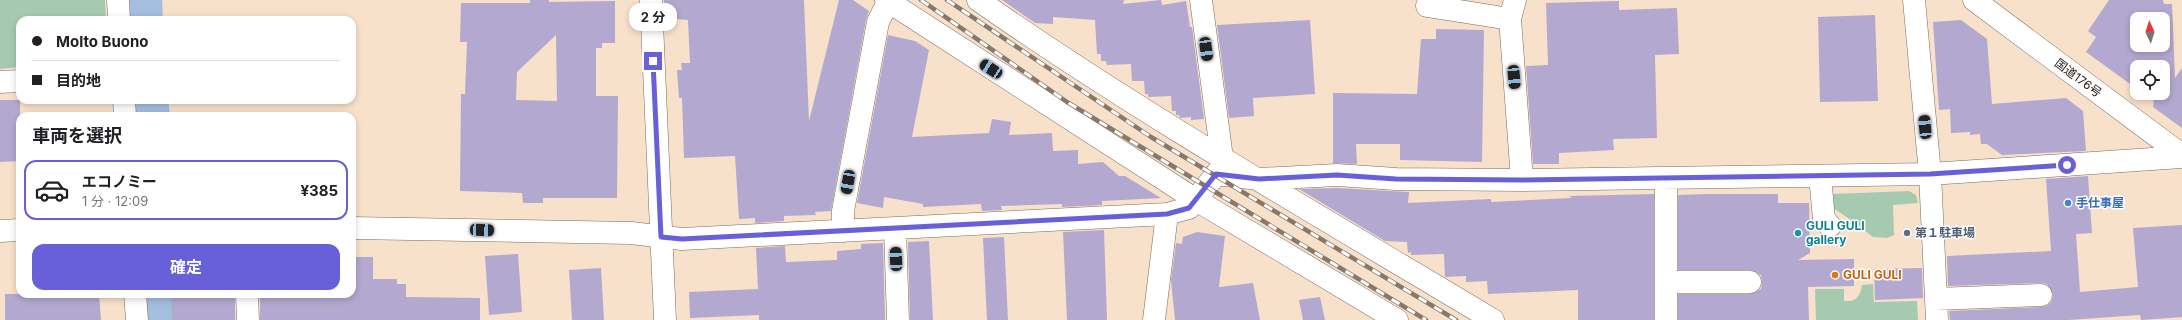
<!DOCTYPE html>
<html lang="ja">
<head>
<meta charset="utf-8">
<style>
	:root { --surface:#fff; --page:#f2f2f2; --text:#202124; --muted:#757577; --line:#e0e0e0; --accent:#6760d9 }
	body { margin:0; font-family:Inter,"Noto Sans JP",sans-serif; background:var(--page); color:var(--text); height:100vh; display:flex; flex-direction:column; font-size:15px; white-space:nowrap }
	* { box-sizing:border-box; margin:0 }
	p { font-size:13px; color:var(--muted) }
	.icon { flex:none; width:22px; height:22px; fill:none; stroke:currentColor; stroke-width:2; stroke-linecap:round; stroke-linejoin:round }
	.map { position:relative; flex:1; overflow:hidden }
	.sheet { position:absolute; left:16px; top:112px; width:340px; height:186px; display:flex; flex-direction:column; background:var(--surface); border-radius:12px; box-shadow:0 2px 6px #0003 }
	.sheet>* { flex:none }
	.banner { position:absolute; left:16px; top:16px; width:340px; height:88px; border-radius:12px; box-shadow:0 2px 6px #0003; display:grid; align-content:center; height:88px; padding:0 16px; background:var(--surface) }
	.needle { width:26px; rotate:356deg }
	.fabs { position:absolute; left:2130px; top:12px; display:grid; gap:8px }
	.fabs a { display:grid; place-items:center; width:40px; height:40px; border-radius:8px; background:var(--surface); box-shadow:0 2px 6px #0003; font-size:20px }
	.end { position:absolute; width:18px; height:18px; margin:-9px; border:5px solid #6760d9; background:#fff; box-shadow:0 0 0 2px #fff }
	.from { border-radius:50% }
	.bubble { position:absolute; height:28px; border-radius:12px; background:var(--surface); box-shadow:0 2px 6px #0003; font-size:13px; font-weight:700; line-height:28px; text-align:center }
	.car { position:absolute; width:12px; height:24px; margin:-12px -6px; border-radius:5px; box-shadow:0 0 3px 1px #0007; background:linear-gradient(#222 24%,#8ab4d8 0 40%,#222 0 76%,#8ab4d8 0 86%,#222 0) }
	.banner b { display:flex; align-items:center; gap:14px; height:38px; font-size:15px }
	.banner b+b { border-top:1px solid var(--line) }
	.banner i { width:10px; height:10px; background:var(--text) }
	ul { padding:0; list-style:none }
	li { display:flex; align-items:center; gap:12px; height:60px; margin:0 8px 6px; padding:0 8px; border:2px solid transparent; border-radius:12px }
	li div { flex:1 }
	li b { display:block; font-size:15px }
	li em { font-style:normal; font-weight:700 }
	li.active { border-color:var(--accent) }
	li>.icon { width:36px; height:36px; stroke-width:1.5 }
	h2 { padding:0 16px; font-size:18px; line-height:48px }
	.button { display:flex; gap:8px; margin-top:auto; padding:8px 16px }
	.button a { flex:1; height:46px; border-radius:12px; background:var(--accent); color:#fff; font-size:16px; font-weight:700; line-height:46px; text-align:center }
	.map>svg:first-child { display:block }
	.green { fill:#a6caaf }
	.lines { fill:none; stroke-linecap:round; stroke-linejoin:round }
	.river { stroke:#a4bee0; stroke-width:46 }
	.building { fill:#b3a8cf; fill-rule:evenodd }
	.minor-casing { stroke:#7e6a57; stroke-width:23 }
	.highway-casing { stroke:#7e6a57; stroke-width:23 }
	.minor { stroke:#fff; stroke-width:22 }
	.highway { stroke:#fff; stroke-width:22 }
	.rail-casing { stroke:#877869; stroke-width:4.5 }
	.rail { stroke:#fff; stroke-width:3; stroke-dasharray:9; stroke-linecap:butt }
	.route { stroke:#6760d9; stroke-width:5 }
	.shop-dot { fill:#3f7fe0; stroke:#fff; stroke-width:1.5 }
	.culture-dot { fill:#0f9aa8; stroke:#fff; stroke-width:1.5 }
	.service-dot { fill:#5c6f8a; stroke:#fff; stroke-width:1.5 }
	.food-dot { fill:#e8710a; stroke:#fff; stroke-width:1.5 }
	.labels { text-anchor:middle; stroke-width:3; stroke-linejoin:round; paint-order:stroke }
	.street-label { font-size:12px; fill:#211911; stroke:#fff }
	.shop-label { font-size:12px; font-weight:bold; fill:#366cbe; stroke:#fff; text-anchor:start }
	.culture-label { font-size:12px; font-weight:bold; fill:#0d838f; stroke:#fff; text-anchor:start }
	.service-label { font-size:12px; font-weight:bold; fill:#4e5e75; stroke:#fff; text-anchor:start }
	.food-label { font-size:12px; font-weight:bold; fill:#c56008; stroke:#fff; text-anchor:start }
</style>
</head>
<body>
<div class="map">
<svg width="2182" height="320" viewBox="0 0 2182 320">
	<rect width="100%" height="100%" fill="#f8e1cb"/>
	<path class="green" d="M0,0h105l1,20h-86v47l-20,2z
		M1909,191l7,4 2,8 -25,2 1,30 -7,3 -14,-1 -22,-17 -18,-12 -2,-14z
		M1873,284l1,18 43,-1 1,19h-102l-1,-31h29v12c12,1 16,-4 18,-16z"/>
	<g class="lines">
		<path class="river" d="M139,0l1,20
			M145,100l2,16
			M156,294l1,26"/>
	</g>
	<path class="building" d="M530,0h19v2l66,-1v42h-13v5h-6v48h22l-1,102h-74v5h-20l-1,-10 -62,-2 1,-97h4l2,-52h-7l1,-39h69zM556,35l1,66 -41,-1 1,-28z
		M664,0h140l5,121 30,-121h14l16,11 -3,9 -35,191 -16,1 1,3 -32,1v5l-29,2v-5l-16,1 -4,-63 -51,2 -2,-60h-3l-2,-28h5l-1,-7h9l-2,-43 -24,-2z
		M1002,0h122l-1,4 38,-4 1,5 24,-4 4,26h2l12,92 -13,1v-3l-11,1 -1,-3h-3v-4h-4l-1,-15 -23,1v-3h-3l-1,-13h-12l-1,-17 -24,1 -1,-4h-5v-7h-4l-2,-34 -42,-3v7l-18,-1z
		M2109,0h54l1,4h8l3,74 7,-10v60l-29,-21 1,-6 -12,-8h21v-26h-26v22l-51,-37 10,-15 -8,-6zM2137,19h26v26h-26z
		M1619,1v9l58,-2 2,46 -24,1 2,83 -44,1 1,11 -55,3v11h-26l-7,-98 22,-1 -2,-62z
		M1875,15l3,86 -58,1 -2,-85z
		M1310,20l5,74 -62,4 1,18 -25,2 -12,-93z
		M1961,20l26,19 5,65 74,-6 17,13 3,40 -84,4 -15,-11h-6l-1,-10 -10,1v-3l-19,1 -1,-24 -11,1 -6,-88z
		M1436,29l48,1 -2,132 -82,-2v-16h-44l1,20 -24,-1v-70l84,1 4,-55h15z
		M888,35l27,6 14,9 -17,87 77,-4 3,-14 19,3 -2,13 43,-2 1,18 25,-1v14l25,-2 16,14h6l36,22 -59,3v4l-40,2v-3l-61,2 1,4 -20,1 -1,-7 -58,3v-3l-39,-7 -1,11 -26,-5z
		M0,100h20v61l-20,1z
		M2088,176l4,57 -16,1 4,58 58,-5 -5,-59 49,-3v92l-41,3 -1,-5 -72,5h-118l-1,-9 92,-4 7,-2 4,-5 1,-6 -6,-10 -6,-1 -93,3 -1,-30 104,-5 -5,-72z
		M1337,188l72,4 -1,11 83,-4v3l81,-4 -3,-2 85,-2v126h-76v-30l-90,4 -1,-13 -21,1v-6l-21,1 -1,-23 -33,1v-3l-3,1 -1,-11 -22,-1 -86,-52z
		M1706,194h72v9h31l1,50 -12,7 56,-1v27l-46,1 1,33h-131v-26h72l11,-5 1,-7 -1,-7 -11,-5h-72v-75z
		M1104,230l3,90h-40l-4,-88z
		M1197,232l28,4 -6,51 34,-4 7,37h-85l-4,-40 5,-37 6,1 1,-7z
		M1004,237l4,83h-21l-4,-82z
		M929,241l4,79h-23l-2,-78z
		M883,243l2,77h-126v-5l-69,3 -1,-26 69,-3 -2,-41 29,-2 1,16 51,-2v-9l24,-2v-5z
		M518,254l4,58 -33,3 -4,-59z
		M352,257h21v22h24v5h9v13l74,1v22h-220v-24l92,-2z
		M601,268l3,52h-32l-3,-50z
		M1922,268l1,30 -48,2 -1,-31z
		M5,294h94l2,26h-96z
		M171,294h64v26h-63z
		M1320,297l5,23h-22l-4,-20z"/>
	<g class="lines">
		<defs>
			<path id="minor" d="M118,0l1,20
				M651,0l14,320
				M886,0l310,200 201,120
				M978,0c166,116 342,216 515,320
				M1201,0l21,158
				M1515,0l-5,19 12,161
				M1914,0l16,174 7,146
				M1427,6l83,13
				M0,82l20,-1
				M124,100l1,16
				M1216,174l43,5 78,-4 59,4 126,1 408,-6 252,-17
				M1820,176l4,43 6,7
				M1666,178v142
				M352,228l279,5 51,6 485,-25 22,-6 37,-46
				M895,228l3,92
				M0,231l20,-1
				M843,231v-20l35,-189 10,-20
				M1666,282h84
				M135,294l2,26
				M247,294l1,26
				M1936,299l105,-4
				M1154,320l13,-106"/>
			<path id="highway" d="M1974,0l208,155"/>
		</defs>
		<use href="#minor" class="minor-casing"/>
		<use href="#highway" class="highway-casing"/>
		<use href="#minor" class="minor"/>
		<use href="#highway" class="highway"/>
		<defs>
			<path id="rail" d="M921,0l146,102 359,218
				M947,0l204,137 305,183"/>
		</defs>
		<use href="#rail" class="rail-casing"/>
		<use href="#rail" class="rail"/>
	</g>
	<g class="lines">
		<path class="route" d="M653,61l8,176 21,2 485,-25 22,-6 27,-34 43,5 78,-4 59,4 126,1 408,-6 137,-9"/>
	</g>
	<circle class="shop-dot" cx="2068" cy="203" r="4"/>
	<circle class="culture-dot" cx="1798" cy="233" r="4"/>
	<circle class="service-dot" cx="1907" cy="233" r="4"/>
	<circle class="food-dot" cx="1835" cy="275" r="4"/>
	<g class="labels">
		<g class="street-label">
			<text transform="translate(2078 78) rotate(37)" y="4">国道176号</text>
		</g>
		<g class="shop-label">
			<text x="2076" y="207">手仕事屋</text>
		</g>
		<g class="culture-label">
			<text x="1806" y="230">GULI GULI<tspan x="1806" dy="14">gallery</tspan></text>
		</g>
		<g class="service-label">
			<text x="1915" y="237">第１駐車場</text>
		</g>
		<g class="food-label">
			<text x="1843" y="279">GULI GULI</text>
		</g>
	</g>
</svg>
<div class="fabs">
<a><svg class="needle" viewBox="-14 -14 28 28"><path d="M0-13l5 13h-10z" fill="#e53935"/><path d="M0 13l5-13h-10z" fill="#757577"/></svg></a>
<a><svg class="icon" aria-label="locate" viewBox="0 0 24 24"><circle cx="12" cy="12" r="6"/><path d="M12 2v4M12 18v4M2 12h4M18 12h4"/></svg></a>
</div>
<i class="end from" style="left:2067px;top:165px"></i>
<i class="end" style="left:653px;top:61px"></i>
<div class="bubble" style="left:629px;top:3px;width:48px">2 分</div>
<i class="car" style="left:1206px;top:49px;rotate:172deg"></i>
<i class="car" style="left:991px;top:69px;rotate:303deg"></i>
<i class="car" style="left:1514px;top:77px;rotate:175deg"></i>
<i class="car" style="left:1925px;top:127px;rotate:355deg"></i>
<i class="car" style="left:848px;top:182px;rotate:190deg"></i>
<i class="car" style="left:482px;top:230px;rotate:92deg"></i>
<i class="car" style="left:896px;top:259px;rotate:358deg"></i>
<div class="banner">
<b><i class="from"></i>Molto Buono</b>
<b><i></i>目的地</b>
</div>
<section class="sheet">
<h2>車両を選択</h2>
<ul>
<li class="active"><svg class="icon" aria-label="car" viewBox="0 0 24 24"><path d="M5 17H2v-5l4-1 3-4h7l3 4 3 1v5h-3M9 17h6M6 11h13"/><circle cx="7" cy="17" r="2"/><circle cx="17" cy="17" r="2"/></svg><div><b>エコノミー</b><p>1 分 · 12:09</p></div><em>¥385</em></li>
</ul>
<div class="button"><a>確定</a></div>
</section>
</div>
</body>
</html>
